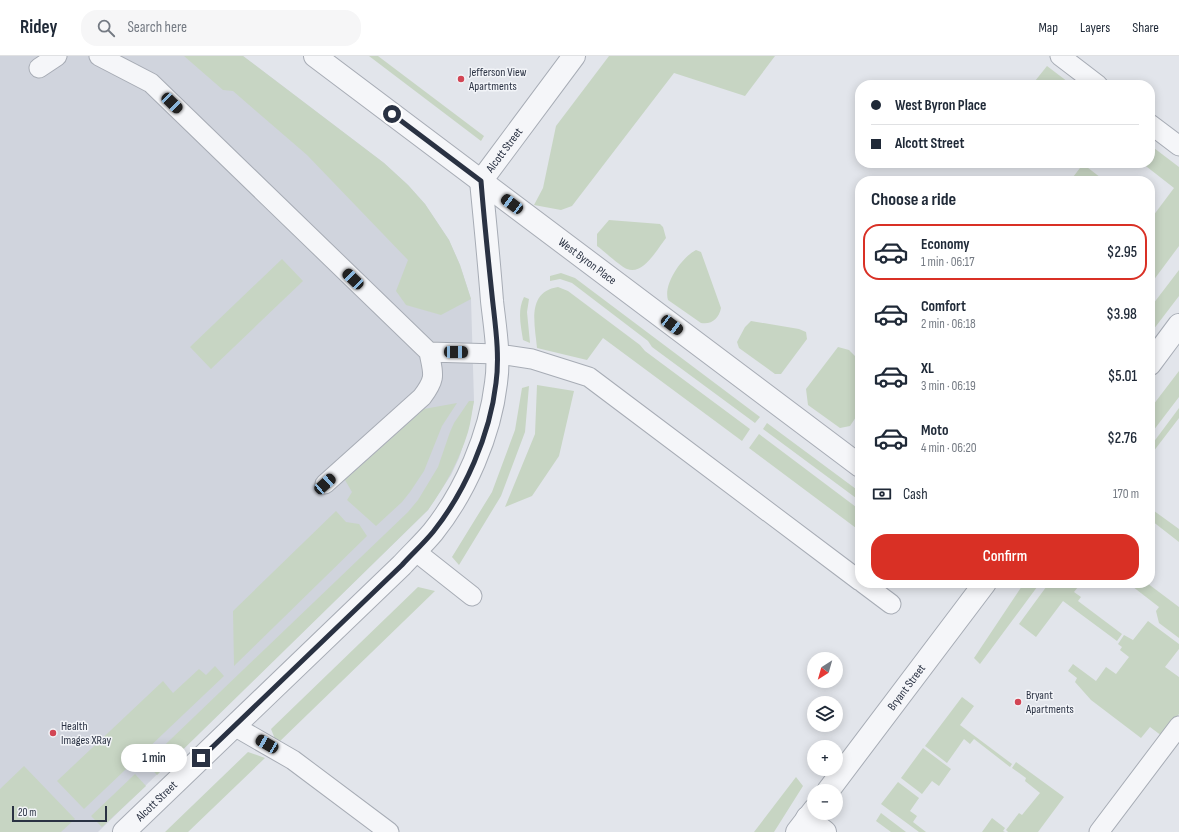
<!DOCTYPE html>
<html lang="en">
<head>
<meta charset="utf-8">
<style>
	:root { --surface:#fff; --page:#f6f6f7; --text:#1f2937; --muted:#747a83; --line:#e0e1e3; --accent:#d93025 }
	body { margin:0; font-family:"Sofia Sans Condensed",sans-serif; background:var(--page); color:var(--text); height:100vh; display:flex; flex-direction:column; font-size:15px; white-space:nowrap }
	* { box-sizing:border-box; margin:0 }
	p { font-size:13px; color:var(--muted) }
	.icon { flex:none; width:22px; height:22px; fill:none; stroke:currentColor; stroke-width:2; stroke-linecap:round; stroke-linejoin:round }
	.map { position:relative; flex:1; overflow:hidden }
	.panel { position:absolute; left:855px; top:120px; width:300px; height:412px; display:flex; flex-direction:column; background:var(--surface); border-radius:16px; box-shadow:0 2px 10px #0003 }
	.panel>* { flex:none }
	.banner { position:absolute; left:855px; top:24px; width:300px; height:88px; border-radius:16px; box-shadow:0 2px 10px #0003; display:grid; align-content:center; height:88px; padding:0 16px; background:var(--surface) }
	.needle { width:26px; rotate:217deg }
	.tools { position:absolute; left:807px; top:596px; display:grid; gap:8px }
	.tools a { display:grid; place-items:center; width:36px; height:36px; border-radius:50%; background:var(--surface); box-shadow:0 2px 10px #0003; font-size:20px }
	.scale { position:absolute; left:12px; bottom:10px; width:95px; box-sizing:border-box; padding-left:4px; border:2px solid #2a3243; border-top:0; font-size:11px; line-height:14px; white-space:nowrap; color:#2a3243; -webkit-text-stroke:3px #f2f4f8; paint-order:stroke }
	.end { position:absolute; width:18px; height:18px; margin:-9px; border:5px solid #2a3243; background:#fff; box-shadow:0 0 0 2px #fff }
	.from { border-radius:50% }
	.bubble { position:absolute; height:28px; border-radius:14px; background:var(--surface); box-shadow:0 2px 10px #0003; font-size:13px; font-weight:600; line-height:28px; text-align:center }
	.car { position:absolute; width:12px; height:24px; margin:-12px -6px; border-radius:5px; box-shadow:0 0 3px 1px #0007; background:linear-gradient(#222 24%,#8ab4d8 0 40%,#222 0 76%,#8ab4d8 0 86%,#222 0) }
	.banner b { display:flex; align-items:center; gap:14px; height:38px; font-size:15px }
	.banner b+b { border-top:1px solid var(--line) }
	.banner i { width:10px; height:10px; background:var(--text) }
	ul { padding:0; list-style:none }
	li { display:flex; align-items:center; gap:12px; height:56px; margin:0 8px 6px; padding:0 8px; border:2px solid transparent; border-radius:16px }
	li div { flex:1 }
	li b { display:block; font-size:15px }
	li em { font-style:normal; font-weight:600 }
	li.active { border-color:var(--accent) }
	li>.icon { width:36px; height:36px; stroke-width:1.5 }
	h2 { padding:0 16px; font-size:18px; line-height:48px }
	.pay { display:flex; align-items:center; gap:10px; height:44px; padding:0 16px; font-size:15px }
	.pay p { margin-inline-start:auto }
	.primary-button { display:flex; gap:8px; margin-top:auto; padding:8px 16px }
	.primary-button a { flex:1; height:46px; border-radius:16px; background:var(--accent); color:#fff; font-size:16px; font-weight:600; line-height:46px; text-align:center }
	header { display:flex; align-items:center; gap:24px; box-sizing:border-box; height:56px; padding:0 20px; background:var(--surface); border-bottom:1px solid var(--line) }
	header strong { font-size:19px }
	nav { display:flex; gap:22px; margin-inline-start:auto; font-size:14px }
	.search { width:280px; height:36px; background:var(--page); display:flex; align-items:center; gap:10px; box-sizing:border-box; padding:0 14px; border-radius:16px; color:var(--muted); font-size:15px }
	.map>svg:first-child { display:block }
	.built { fill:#d0d4dd }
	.green { fill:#c7d5c3 }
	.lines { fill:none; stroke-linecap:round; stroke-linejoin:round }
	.lane-casing { stroke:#a7acb5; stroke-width:21 }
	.street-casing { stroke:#a7acb5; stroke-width:24 }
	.lane { stroke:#f5f6f9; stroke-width:19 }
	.street { stroke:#f5f6f9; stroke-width:22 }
	.route { stroke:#2a3243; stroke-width:5 }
	.poi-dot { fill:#d24554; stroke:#f2f4f8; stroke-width:1.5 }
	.labels { text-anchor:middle; stroke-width:3; stroke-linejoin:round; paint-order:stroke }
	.poi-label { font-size:12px; fill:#2a3243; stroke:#f2f4f8; text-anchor:start }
	.street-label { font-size:12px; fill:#2a3243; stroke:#f2f4f8 }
</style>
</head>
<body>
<header>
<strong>Ridey</strong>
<div class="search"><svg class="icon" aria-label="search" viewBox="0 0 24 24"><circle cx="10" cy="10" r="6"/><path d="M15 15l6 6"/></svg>Search here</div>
<nav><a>Map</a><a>Layers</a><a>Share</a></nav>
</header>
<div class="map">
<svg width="1179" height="776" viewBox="0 0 1179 776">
	<rect width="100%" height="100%" fill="#e2e5eb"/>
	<path class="built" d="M0,0h243l141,107 24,22 17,19 24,36 11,25 11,34 3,102 -6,29 -9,28 -8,17 -23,35 -330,322h-98z"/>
	<path class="green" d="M184,0h59l141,107 24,22 17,19 24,36 11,25 11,34 -30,16 -35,-10 -10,-14 12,-31 -101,-105 -74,-64 -10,-1z
		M369,0h9l106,80 -3,5z
		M609,0h166l-30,40 -71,-23 -102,133 -11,4 -27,-5 9,-17 13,-62z
		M1047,10l25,19h-32l-5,-4z
		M1150,89l29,22v79l-29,39v-65l24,-32 -32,-25h8z
		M1083,108l22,17h-35z
		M609,164l51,4 3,3 3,11c-8,10 -23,38 -39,31 -6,-2 -23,-18 -30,-23v-12z
		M696,194l5,2 20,56c-2,10 -9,17 -20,15l-33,-23c-5,-16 14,-43 28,-50z
		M282,203l21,22 -92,88 -21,-22z
		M1179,214v26l-29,38v-26z
		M561,217l14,5 185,139 -5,6 -103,-76 -4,-6 -76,-58 -12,-4 -10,2v-5z
		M558,231l10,4 72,54 5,6 105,78 -8,12 -139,-103 -16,22 -50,-12c-2,-23 -11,-56 21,-61z
		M524,241l5,2 -2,13 3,31 -7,-3c-2,-14 -6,-29 1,-43z
		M751,265l48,8 7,3 1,7 -26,35h-6l-36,-26 -2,-6 8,-15z
		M838,291l11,3 7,7 4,13v41l-10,15 -10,2 -32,-23 -2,-16z
		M1179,315v26l-29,38v-26z
		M537,329l37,6 -15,65 -27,40 -27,11 30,-73z
		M529,330l-4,46 -24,64 -42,69 -7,-8 40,-65 23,-62 7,-42z
		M469,345h5c-2,10 -3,21 -6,31 -9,29 -23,54 -40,78l-271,265 -11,-12 262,-251 10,-12 20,-33 12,-35 4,-9z
		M457,347l-15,23 -18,45 -14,21 -8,10 -26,24 -29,-26 5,-8 -7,-12 79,-71z
		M1179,352v10l-29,38v-9z
		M767,367l93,69v9l-97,-72z
		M759,378l101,76v21l-111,-83z
		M1150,452l29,21v13l-27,-21 1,-1 -3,-3z
		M336,455l10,11 13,2 8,12 -133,130 -1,-55z
		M1024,527h16l-60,81 -6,-6z
		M1049,527h23l6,4 -4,5 7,5 -3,4 44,33 -5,7 -54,-40 -27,36 -17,-13z
		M1128,527h19l32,24v31l-20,-15 -3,-12 3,-4z
		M418,531l17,4 -158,153 -6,-15z
		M1148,565l31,23v5l-14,18 14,10v37l-17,22 -12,-9 -9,11 -50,-38 -16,-18 2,-4 -9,-7 5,-7 23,17 10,-14 10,7 13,-17 -9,-7 2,-3 -4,-3 6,-9 9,5z
		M215,610l9,10 -140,133 -27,-28 106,-100 10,12 26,-24 7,6z
		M962,641l12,9 -14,19 52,39 -2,3 -36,-28 -4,5 -6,-5 -17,24 -22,-17z
		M923,692l28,21 -12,17 -7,-5 -10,13 -21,-16z
		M248,696l17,6 -77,74h-23z
		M1016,706l48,35 -26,35h-30l-2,-2 13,-17 3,2 18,-22 -15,-12 1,-3 -14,-10z
		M24,710l51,53 -14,13h-61v-43z
		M135,718l11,12 -44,41 -11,-11z
		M796,721l7,9 -29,46h-20z
		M898,726l21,16 -9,13 7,5 -4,6 13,10h-7l-38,-28z
		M881,757l25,19h-15l-15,-11z
		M992,762l13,10 -2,3 2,1h-23z"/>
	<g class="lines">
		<defs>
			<path id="lane" d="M99,0l52,27 278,269c4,22 8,25 -7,45l-97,87
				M1060,0l38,29
				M39,12l18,-12
				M1150,68l29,22
				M429,296l69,2 34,5 57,18 271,204
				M415,495l57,45
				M863,527l28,21
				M234,670l59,34 96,72
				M1099,776l80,-106"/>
			<g id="street">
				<path id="s1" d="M315,0l545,410"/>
				<path d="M1150,308l29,-39"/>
				<path id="s2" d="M828,735l157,-208"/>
				<path d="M807,762l18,14"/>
				<path id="s3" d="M124,776l278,-267c10,-11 21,-21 31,-33 32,-40 57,-97 63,-149 4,-27 -1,-55 -4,-82 -3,-40 -7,-80 -11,-120l93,-125"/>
				<path d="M797,776l17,-22"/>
			</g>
		</defs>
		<use href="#lane" class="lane-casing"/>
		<use href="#street" class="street-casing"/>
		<use href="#lane" class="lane"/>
		<use href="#street" class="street"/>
	</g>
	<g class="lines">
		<path class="route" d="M201,702l201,-193c10,-11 21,-21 31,-33 32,-40 57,-97 63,-149 4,-29 -1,-59 -4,-88 -4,-38 -8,-76 -11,-114l-89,-67"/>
	</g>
	<g class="poi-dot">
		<circle cx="461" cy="23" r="4"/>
		<circle cx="1018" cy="646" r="4"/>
		<circle cx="53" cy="677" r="4"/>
	</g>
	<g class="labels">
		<g class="poi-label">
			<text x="469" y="20">Jefferson View<tspan x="469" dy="14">Apartments</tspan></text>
			<text x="1026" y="643">Bryant<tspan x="1026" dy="14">Apartments</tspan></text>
			<text x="61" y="674">Health<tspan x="61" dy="14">Images XRay</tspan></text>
		</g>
		<g class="street-label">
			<text dy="4" stroke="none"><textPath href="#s3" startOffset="836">Alcott Street</textPath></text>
			<text dy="4" stroke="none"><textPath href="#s1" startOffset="341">West Byron Place</textPath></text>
			<text dy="4" stroke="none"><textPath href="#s2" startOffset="130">Bryant Street</textPath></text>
			<text dy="4" stroke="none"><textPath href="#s3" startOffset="45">Alcott Street</textPath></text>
		</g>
	</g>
</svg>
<div class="tools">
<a><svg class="needle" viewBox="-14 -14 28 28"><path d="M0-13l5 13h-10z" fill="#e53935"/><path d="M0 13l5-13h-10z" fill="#747a83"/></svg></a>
<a><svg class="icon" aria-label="layers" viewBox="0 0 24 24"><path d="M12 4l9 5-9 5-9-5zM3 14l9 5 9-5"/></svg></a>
<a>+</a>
<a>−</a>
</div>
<div class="scale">20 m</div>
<i class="end from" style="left:392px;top:58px"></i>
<i class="end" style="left:201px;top:702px"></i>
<div class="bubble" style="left:121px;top:688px;width:66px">1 min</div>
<i class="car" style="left:172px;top:47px;rotate:134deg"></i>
<i class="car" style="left:512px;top:148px;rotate:307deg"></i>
<i class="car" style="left:353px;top:223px;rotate:314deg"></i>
<i class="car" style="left:672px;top:269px;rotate:127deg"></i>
<i class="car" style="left:456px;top:296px;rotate:91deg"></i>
<i class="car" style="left:325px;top:428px;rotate:48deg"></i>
<i class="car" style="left:267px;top:688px;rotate:300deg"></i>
<div class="banner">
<b><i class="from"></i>West Byron Place</b>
<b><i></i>Alcott Street</b>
</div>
<section class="panel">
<h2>Choose a ride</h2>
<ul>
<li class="active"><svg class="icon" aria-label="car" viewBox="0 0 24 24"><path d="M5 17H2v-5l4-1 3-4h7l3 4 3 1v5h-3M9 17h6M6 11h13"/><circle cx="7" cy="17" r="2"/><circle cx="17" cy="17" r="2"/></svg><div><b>Economy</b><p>1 min · 06:17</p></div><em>$2.95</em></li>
<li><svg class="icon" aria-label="car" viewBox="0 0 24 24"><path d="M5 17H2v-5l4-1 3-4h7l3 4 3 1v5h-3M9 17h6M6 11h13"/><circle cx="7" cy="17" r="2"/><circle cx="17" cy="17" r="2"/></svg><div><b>Comfort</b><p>2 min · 06:18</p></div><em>$3.98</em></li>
<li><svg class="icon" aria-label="car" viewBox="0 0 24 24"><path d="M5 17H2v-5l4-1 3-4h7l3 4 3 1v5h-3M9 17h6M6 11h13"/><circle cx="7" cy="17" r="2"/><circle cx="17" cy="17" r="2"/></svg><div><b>XL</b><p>3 min · 06:19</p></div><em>$5.01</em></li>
<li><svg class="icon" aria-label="car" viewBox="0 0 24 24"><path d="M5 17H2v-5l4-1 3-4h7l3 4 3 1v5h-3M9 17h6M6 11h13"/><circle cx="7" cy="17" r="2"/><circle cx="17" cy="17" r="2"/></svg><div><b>Moto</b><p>4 min · 06:20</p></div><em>$2.76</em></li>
</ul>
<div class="pay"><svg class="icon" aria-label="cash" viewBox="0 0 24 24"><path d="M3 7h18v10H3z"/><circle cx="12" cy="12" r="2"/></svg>Cash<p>170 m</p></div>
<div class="primary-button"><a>Confirm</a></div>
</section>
</div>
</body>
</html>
